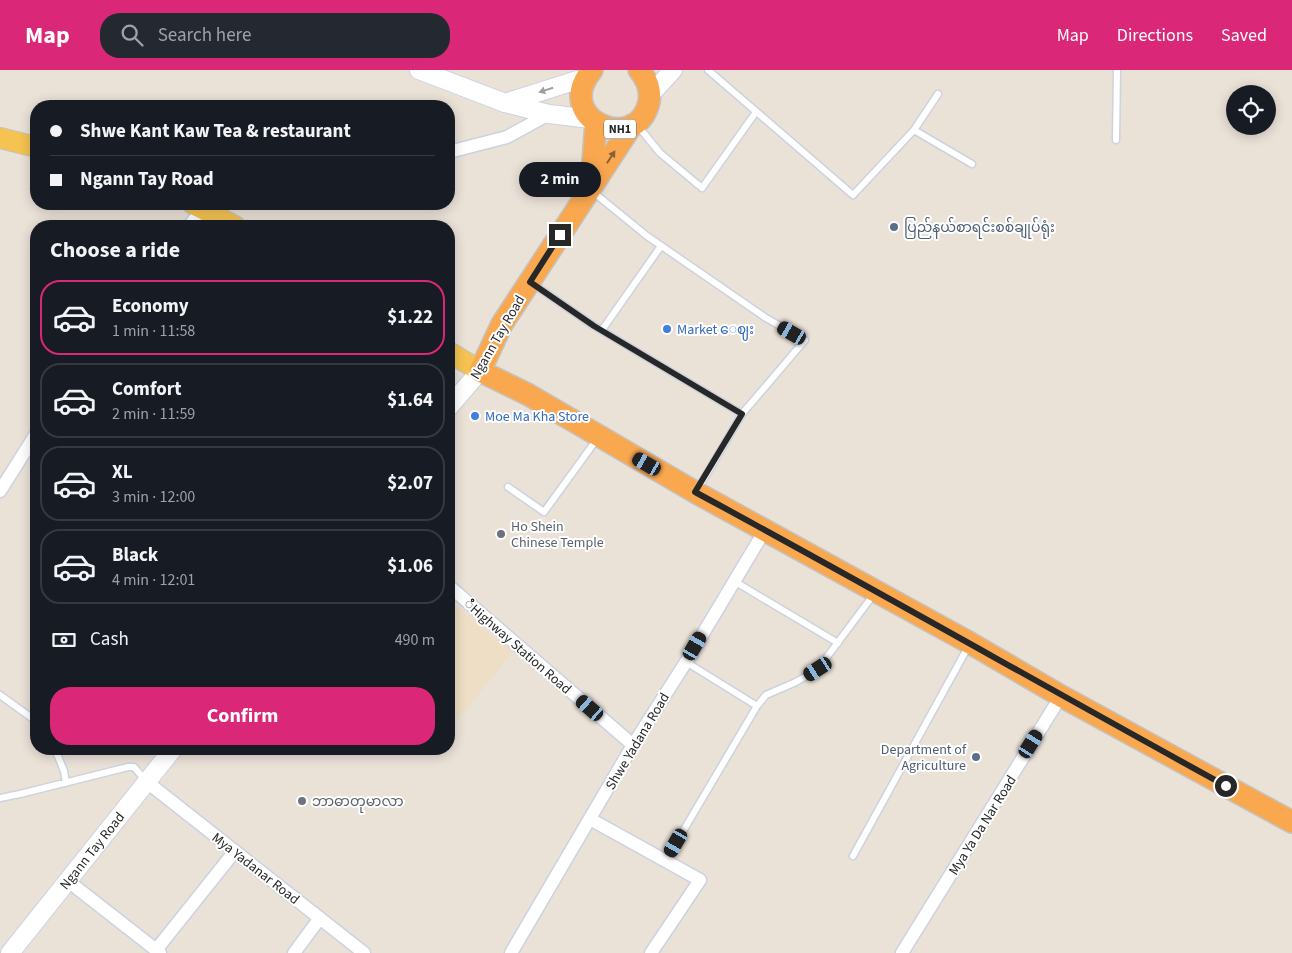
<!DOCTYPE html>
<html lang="en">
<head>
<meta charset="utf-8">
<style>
	:root { --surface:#171b24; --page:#242831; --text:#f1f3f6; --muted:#9ea1a6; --line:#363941; --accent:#db2777 }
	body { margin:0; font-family:"Source Sans 3","Noto Sans Myanmar",sans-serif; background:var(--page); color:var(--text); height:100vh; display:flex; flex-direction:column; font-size:19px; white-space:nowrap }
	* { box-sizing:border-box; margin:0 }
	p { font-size:16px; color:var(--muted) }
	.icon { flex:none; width:28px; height:28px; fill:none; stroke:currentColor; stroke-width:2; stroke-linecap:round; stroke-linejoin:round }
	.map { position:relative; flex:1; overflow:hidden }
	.drawer { position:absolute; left:30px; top:150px; width:425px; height:535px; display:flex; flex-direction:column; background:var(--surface); border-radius:20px; box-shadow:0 2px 12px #0003 }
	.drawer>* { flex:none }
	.top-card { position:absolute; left:30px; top:30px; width:425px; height:110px; border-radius:20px; box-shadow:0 2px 12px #0003; display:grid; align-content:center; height:110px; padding:0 20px; background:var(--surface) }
	.controls { position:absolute; left:1226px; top:15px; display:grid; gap:10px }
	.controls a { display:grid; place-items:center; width:50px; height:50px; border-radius:50%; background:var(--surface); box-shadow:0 2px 12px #0003; font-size:25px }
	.end { position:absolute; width:22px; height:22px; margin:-11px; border:6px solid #272727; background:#fff; box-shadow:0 0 0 2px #fff }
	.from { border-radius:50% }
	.bubble { position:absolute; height:35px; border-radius:18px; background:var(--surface); box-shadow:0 2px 12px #0003; font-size:16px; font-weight:700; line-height:35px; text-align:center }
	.car { position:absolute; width:15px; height:30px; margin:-15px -8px; border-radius:6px; box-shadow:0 0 4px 1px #0007; background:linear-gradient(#222 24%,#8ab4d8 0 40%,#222 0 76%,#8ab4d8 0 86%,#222 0) }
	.top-card b { display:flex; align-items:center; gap:18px; height:48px; font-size:19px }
	.top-card b+b { border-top:1px solid var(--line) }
	.top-card i { width:12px; height:12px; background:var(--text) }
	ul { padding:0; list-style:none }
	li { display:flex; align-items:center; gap:15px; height:75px; margin:0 10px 8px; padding:0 10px; border:2px solid var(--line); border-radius:20px }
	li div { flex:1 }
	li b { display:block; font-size:19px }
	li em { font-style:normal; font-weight:700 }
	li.active { border-color:var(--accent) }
	li>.icon { width:45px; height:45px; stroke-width:1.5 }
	h2 { padding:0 20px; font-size:22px; line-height:60px }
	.pay { display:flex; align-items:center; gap:12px; height:55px; padding:0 20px; font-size:19px }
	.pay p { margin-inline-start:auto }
	.action { display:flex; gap:10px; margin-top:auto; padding:10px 20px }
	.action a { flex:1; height:58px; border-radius:20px; background:var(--accent); color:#fff; font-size:20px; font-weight:700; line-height:58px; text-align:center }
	header { display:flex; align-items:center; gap:30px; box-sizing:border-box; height:70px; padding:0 25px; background:var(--accent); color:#fff }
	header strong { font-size:24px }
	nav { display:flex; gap:28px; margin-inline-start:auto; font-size:18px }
	.search { width:350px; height:45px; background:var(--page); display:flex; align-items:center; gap:12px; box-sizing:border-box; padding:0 18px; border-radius:20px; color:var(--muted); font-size:19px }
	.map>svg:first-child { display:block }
	.education { fill:#eddec5 }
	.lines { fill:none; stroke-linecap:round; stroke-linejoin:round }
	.service-casing { stroke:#cdd2e1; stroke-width:9 }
	.minor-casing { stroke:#cdd2e1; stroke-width:15 }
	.secondary-casing { stroke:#cdd2e1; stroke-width:20 }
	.primary-casing { stroke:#c3c3c3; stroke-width:22 }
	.trunk-casing { stroke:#c3c3c3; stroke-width:24 }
	.service { stroke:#fff; stroke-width:6 }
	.minor { stroke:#fff; stroke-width:12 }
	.secondary { stroke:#fff; stroke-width:18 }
	.primary { stroke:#f4c352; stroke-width:20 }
	.trunk { stroke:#faa850; stroke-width:21 }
	.oneway { fill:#9e9e9e }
	.oneway2 { fill:#866139 }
	.route { stroke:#272727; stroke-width:6 }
	.service-dot { fill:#5c6f8a; stroke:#fff; stroke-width:2 }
	.shop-dot { fill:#3f7fe0; stroke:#fff; stroke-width:2 }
	.worship-dot { fill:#6b7280; stroke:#fff; stroke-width:2 }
	.labels { text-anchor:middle; stroke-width:4; stroke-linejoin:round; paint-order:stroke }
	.shield { fill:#fff; stroke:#686868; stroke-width:1 }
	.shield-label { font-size:12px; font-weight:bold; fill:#272727 }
	.service-label { font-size:14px; fill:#4e5e75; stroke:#fff; text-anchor:start }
	.shop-label { font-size:14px; fill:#366cbe; stroke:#fff; text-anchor:start }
	.street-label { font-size:14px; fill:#272727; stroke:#fff }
	.worship-label { font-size:14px; fill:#5b616d; stroke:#fff; text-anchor:start }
</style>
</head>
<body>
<header>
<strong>Map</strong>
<div class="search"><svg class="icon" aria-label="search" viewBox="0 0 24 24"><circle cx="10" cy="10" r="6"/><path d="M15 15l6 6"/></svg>Search here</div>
<nav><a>Map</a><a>Directions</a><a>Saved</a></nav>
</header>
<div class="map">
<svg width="1292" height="883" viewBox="0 0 1292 883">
	<rect width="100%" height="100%" fill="#eae1d7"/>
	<path class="education" d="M449,530l64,52 -64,78z"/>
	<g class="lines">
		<defs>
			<path id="service" d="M708,0l145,125 61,-65 24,-36
				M638,56l22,27 42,35 54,-76
				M914,60l58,34
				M1116,70l1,-70
				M593,122l54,44 119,82 39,22 -63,74 -44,75
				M533,214l61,42 148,88
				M602,260l59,-84
				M508,417l36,25 53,-73
				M734,511l104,62
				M0,625l36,26
				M757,636l9,-11 30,-13 22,-13 56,-75
				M55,679l9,22 2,12
				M0,728l20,-4 108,-27h6l12,14
				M853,786l115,-209
				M666,790l91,-154 -71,-44"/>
			<path id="minor" d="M449,82l58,-15 42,-23
				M189,156l14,-17 15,-5
				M0,421l36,-57
				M449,516l184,159
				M147,712l217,171
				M590,749l110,61 -49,73
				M68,811l92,72
				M156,880l79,-99
				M294,883l26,-35
				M511,883l122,-208 53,-83 79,-132
				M902,883l159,-257"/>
			<g id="secondary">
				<path d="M419,0l86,33 44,11 42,5"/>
				<path d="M650,25l23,-25"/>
				<path d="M505,33l82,-26"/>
				<path d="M449,337l31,-36"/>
				<path id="s1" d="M10,883l163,-204"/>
			</g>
			<path id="primary" d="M0,68l36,9
				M193,134l42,22
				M449,282l31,19"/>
			<path id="trunk" d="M592,0c-41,49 45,86 57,32 2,-12 -2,-23 -10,-32
				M632,55l-130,199 -22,47 49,24 166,97 275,151 91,53 231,126
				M591,117l5,-64"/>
		</defs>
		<use href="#service" class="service-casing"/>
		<use href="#minor" class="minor-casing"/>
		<use href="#secondary" class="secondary-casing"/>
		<use href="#primary" class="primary-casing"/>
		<use href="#trunk" class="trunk-casing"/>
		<use href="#service" class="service"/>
		<use href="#minor" class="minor"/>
		<use href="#secondary" class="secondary"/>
		<use href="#primary" class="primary"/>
		<use href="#trunk" class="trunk"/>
	</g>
	<defs><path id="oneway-solid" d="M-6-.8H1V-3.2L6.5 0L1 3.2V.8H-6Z" transform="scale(1.25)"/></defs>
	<use class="oneway" href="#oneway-solid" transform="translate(546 20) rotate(162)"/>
	<use class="oneway2" href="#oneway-solid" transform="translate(611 87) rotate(-57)"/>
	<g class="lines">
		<path class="route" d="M560,165l-30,47 64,44 148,88 -47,78c178,96 354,197 531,294"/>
	</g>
	<g class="service-dot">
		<circle cx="894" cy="157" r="5"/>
		<circle cx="976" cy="687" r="5"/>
	</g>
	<g class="shop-dot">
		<circle cx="667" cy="259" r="5"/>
		<circle cx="475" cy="346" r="5"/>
	</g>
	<g class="worship-dot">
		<circle cx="501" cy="464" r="5"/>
		<circle cx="302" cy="731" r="5"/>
	</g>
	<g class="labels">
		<rect class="shield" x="604" y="49.5" width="32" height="19" rx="4"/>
		<g class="shield-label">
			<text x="620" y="63">NH1</text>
		</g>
		<g class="service-label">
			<text x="904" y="162">ပြည်နယ်စာရင်းစစ်ချုပ်ရုံး</text>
			<text x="966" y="684" text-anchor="end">Department of<tspan x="966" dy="16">Agriculture</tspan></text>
		</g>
		<g class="shop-label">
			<text x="677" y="264">Market ေဈး</text>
			<text x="485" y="351">Moe Ma Kha Store</text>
		</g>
		<g class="street-label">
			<text transform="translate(497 267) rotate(-60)" y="5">Ngann Tay Road</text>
			<text transform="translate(518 576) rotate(41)" y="5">ံံံံHighway Station Road</text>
			<text transform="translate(637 671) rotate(-59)" y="5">Shwe Yadana Road</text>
			<text transform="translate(982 755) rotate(-58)" y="5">Mya Ya Da Nar Road</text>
			<text dy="5" stroke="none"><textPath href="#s1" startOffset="131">Ngann Tay Road</textPath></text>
			<text transform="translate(256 798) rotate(38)" y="5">Mya Yadanar Road</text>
		</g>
		<g class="worship-label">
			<text x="511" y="461">Ho Shein<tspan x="511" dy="16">Chinese Temple</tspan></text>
			<text x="312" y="736">ဘာဓာတုမာလာ</text>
		</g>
	</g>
</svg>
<div class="controls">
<a><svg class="icon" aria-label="locate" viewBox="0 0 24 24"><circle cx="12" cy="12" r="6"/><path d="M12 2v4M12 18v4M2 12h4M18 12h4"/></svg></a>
</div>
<i class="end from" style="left:1226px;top:716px"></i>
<i class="end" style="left:560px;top:165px"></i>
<div class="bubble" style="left:519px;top:92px;width:82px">2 min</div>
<i class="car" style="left:792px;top:263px;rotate:300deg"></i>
<i class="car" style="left:647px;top:394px;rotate:300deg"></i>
<i class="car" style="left:695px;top:576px;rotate:30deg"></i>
<i class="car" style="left:818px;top:599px;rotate:237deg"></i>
<i class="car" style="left:590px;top:638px;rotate:311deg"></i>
<i class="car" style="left:1031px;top:674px;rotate:32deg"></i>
<i class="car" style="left:676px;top:773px;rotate:210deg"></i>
<div class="top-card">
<b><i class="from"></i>Shwe Kant Kaw Tea &amp; restaurant</b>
<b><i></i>Ngann Tay Road</b>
</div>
<section class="drawer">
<h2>Choose a ride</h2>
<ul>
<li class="active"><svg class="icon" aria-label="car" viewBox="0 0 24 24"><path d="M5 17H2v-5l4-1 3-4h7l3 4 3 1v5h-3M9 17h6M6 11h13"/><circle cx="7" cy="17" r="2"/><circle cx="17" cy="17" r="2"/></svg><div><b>Economy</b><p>1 min · 11:58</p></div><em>$1.22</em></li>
<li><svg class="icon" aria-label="car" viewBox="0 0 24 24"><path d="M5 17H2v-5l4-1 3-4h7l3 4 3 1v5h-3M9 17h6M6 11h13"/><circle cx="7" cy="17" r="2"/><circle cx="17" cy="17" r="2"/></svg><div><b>Comfort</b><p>2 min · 11:59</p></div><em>$1.64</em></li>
<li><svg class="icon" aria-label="car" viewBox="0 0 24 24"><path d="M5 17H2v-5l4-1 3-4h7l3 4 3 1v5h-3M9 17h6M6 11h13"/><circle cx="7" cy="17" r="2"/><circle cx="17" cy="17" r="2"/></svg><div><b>XL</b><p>3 min · 12:00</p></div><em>$2.07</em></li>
<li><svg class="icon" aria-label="car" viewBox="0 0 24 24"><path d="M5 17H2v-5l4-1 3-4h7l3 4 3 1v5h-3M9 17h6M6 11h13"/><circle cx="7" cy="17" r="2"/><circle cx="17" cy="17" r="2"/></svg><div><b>Black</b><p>4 min · 12:01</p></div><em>$1.06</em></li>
</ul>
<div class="pay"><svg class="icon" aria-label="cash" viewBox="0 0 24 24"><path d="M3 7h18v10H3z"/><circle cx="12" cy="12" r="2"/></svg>Cash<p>490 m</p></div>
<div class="action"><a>Confirm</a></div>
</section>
</div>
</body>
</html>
